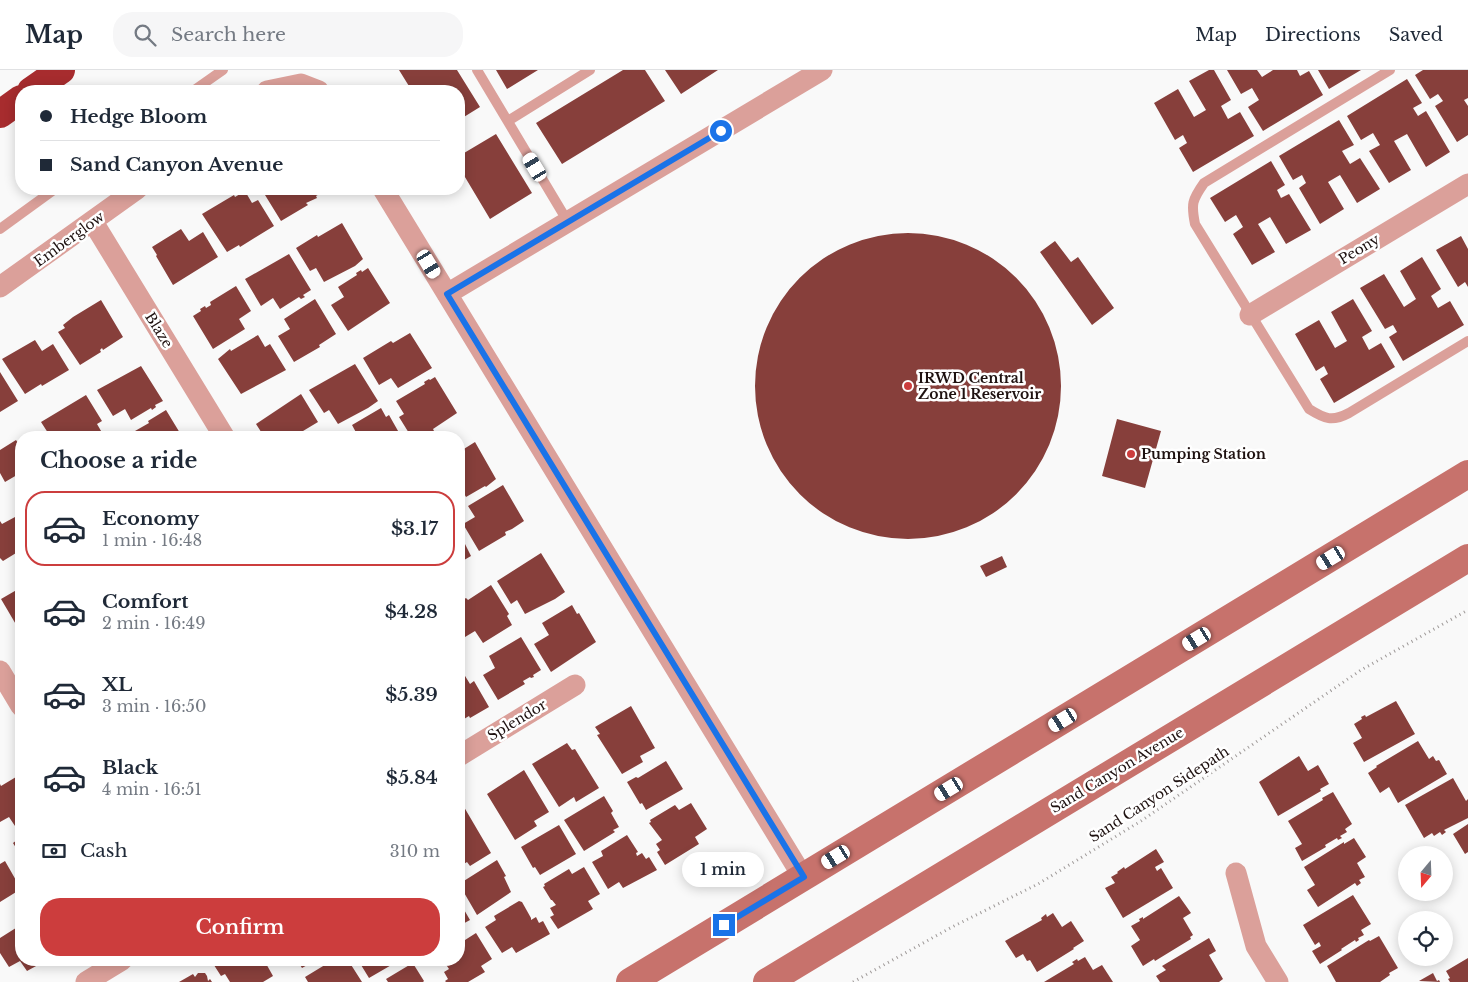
<!DOCTYPE html>
<html lang="en">
<head>
<meta charset="utf-8">
<style>
	:root { --surface:#fff; --page:#f6f6f7; --text:#1f2937; --muted:#747a83; --line:#e0e1e3; --accent:#cc3d3d }
	body { margin:0; font-family:"Libre Baskerville",serif; background:var(--page); color:var(--text); height:100vh; display:flex; flex-direction:column; font-size:19px; white-space:nowrap }
	* { box-sizing:border-box; margin:0 }
	p { font-size:16px; color:var(--muted) }
	.icon { flex:none; width:28px; height:28px; fill:none; stroke:currentColor; stroke-width:2; stroke-linecap:round; stroke-linejoin:round }
	.map { position:relative; flex:1; overflow:hidden }
	.details { position:absolute; left:15px; top:361px; width:450px; height:535px; display:flex; flex-direction:column; background:var(--surface); border-radius:20px; box-shadow:0 2px 12px #0003 }
	.details>* { flex:none }
	.banner { position:absolute; left:15px; top:15px; width:450px; height:110px; border-radius:20px; box-shadow:0 2px 12px #0003; display:grid; align-content:center; height:110px; padding:0 25px; background:var(--surface) }
	.needle { width:32px; rotate:199deg }
	.fabs { position:absolute; left:1398px; top:776px; display:grid; gap:10px }
	.fabs a { display:grid; place-items:center; width:55px; height:55px; border-radius:50%; background:var(--surface); box-shadow:0 2px 12px #0003; font-size:25px }
	.end { position:absolute; width:22px; height:22px; margin:-11px; border:6px solid #1a73e8; background:#fff; box-shadow:0 0 0 2px #fff }
	.from { border-radius:50% }
	.bubble { position:absolute; height:35px; border-radius:18px; background:var(--surface); box-shadow:0 2px 12px #0003; font-size:16px; font-weight:600; line-height:35px; text-align:center }
	.car { position:absolute; width:15px; height:30px; margin:-15px -8px; border-radius:6px; box-shadow:0 0 4px 1px #0007; background:linear-gradient(#fff 24%,#345 0 40%,#fff 0 76%,#345 0 86%,#fff 0) }
	.banner b { display:flex; align-items:center; gap:18px; height:48px; font-size:19px }
	.banner b+b { border-top:1px solid var(--line) }
	.banner i { width:12px; height:12px; background:var(--text) }
	ul { padding:0; list-style:none }
	li { display:flex; align-items:center; gap:15px; height:75px; margin:0 10px 8px; padding:0 15px; border:2px solid transparent; border-radius:20px }
	li div { flex:1 }
	li b { display:block; font-size:19px }
	li em { font-style:normal; font-weight:600 }
	li.selected { border-color:var(--accent) }
	li>.icon { width:45px; height:45px; stroke-width:1.5 }
	h2 { padding:0 25px; font-size:22px; line-height:60px }
	.pay { display:flex; align-items:center; gap:12px; height:55px; padding:0 25px; font-size:19px }
	.pay p { margin-inline-start:auto }
	.button { display:flex; gap:10px; margin-top:auto; padding:10px 25px }
	.button a { flex:1; height:58px; border-radius:20px; background:var(--accent); color:#fff; font-size:20px; font-weight:600; line-height:58px; text-align:center }
	header { display:flex; align-items:center; gap:30px; box-sizing:border-box; height:70px; padding:0 25px; background:var(--surface); border-bottom:1px solid var(--line) }
	header strong { font-size:24px }
	nav { display:flex; gap:28px; margin-inline-start:auto; font-size:18px }
	.search { width:350px; height:45px; background:var(--page); display:flex; align-items:center; gap:12px; box-sizing:border-box; padding:0 18px; border-radius:20px; color:var(--muted); font-size:19px }
	.map>svg:first-child { display:block }
	.building { fill:#873f3b }
	.lines { fill:none; stroke-linecap:round; stroke-linejoin:round }
	.path { stroke:#9e9998; stroke-width:3; stroke-dasharray:1 4; stroke-linecap:butt }
	.lane { stroke:#dba09a; stroke-width:10 }
	.street { stroke:#dba09a; stroke-width:21 }
	.secondary { stroke:#c7726c; stroke-width:28 }
	.highway { stroke:#a72c2e; stroke-width:28 }
	.route { stroke:#1a73e8; stroke-width:6 }
	.poi-dot { fill:#cc3d3d; stroke:#fff; stroke-width:2 }
	.labels { text-anchor:middle; stroke-width:5; stroke-linejoin:round; paint-order:stroke }
	.street-label { font-size:14px; fill:#1e1110; stroke:#fff }
	.poi-label { font-size:14px; font-weight:bold; fill:#1e1110; stroke:#fff; text-anchor:start }
</style>
</head>
<body>
<header>
<strong>Map</strong>
<div class="search"><svg class="icon" aria-label="search" viewBox="0 0 24 24"><circle cx="10" cy="10" r="6"/><path d="M15 15l6 6"/></svg>Search here</div>
<nav><a>Map</a><a>Directions</a><a>Saved</a></nav>
</header>
<div class="map">
<svg width="1468" height="912" viewBox="0 0 1468 912">
	<rect width="100%" height="100%" fill="#f9f9f9"/>
	<path class="building" d="M399,0h58l23,37 -21,13v-29h-47z
		M496,0h42l-31,19z
		M623,0h22l20,31 -103,63 -26,-41z
		M665,0h53l-37,24z
		M1209,0h5l17,30 -10,6 7,13 12,-7 14,24 -61,36 -14,-24 8,-5 -4,-8 -8,5 -21,-37 24,-14 16,28 12,-7 -17,-29z
		M1227,0h30l5,7 11,-7h24l3,6 9,-5 14,24 -60,36 -15,-24 11,-7 -7,-12 -11,6z
		M1318,0h43l-32,19z
		M1423,0h45v28l-4,2 4,6v29l-11,7 -22,-36 8,-5 -5,-7 -8,5 -15,-24z
		M1407,9l15,24 -9,5 5,8 8,-5 24,41 -24,15 -19,-33 -13,7 17,29 -22,13 -20,-32 11,-6 -7,-12 -12,7 -14,-24z
		M1339,50l15,25 -12,6 8,13 10,-6 20,31 -23,14 -17,-28 -12,7 16,27 -24,15 -21,-36 7,-5 -4,-8 -9,5 -14,-24z
		M496,64l36,59 -42,26 -31,-52v-11z
		M1271,91l14,24 -8,5 4,8 8,-4 22,36 -25,14 -16,-27 -12,7 17,28 -23,13 -19,-31 10,-7 -7,-12 -11,7 -15,-24z
		M275,119h46l2,3 -7,4 1,2 -11,5 2,2 -27,16 -16,-26z
		M245,121l7,12 6,-3 16,26 -34,21 -1,-2 -12,7 -25,-38 32,-19 1,2z
		M342,153l21,36 -8,7 -31,16 -8,-14 -6,3 -14,-23 21,-13 1,2z
		M181,159l8,12 14,-9 15,25 -45,28 -17,-29 1,-1 -5,-8z
		M755 316a153 153 0 1 1 306 0a153 153 0 1 1-306 0Z
		M1461,166l7,13v38l-3,-5 -7,5 -22,-37z
		M1055,171l16,21 7,-5 36,51 -22,17 -52,-73z
		M289,184l22,36 -8,5 2,2 -4,2 -2,-2 -19,12 -7,-11 -12,8 -16,-27z
		M1422,187l19,32 -10,7 7,12 12,-7 14,24 -61,36 -14,-24 8,-5 -4,-7 -8,4 -25,-41 24,-14 20,33 12,-8 -16,-28z
		M368,198l22,35 -42,28 -17,-26 13,-8 -6,-10 19,-12 -1,-2 5,-3 1,2z
		M236,216l15,25 -12,8 6,10 -32,20 -20,-33 8,-5 -1,-2 5,-3 1,2 5,-3 -1,-3z
		M315,229l21,35 -17,11 1,2 -26,15 -16,-26 12,-7 -6,-10z
		M1353,229l19,32 -10,6 7,13 12,-7 14,24 -61,36 -14,-24 8,-5 -4,-8 -8,5 -21,-37 24,-14 16,28 12,-7 -16,-29z
		M101,230l22,37 -20,13 -1,-2 -2,2 1,2 -21,13 -22,-33 7,-4 -2,-3 10,-8z
		M410,263l22,35 -34,20 -7,-10 -12,7 -16,-27 28,-17 2,2z
		M258,265l7,12 5,-3 16,26 -45,24 -23,-35 12,-10 1,2z
		M35,270l7,11 11,-7 16,26 -27,16 -1,-2 -16,10 -23,-35z
		M355,294l23,37 -10,7 -30,16 -9,-14 -5,3 -15,-23z
		M141,296l22,35 -8,4 1,2 -4,3 -1,-2 -20,12 -6,-11 -12,7 -16,-26z
		M0,302l18,29 -18,11z
		M435,307l22,36 -24,16 1,2 -11,7h-11l-13,-21 5,-3 -8,-13 29,-17 -1,-2 5,-3 1,1z
		M301,324l17,28 -15,9 4,7h-42l-9,-14z
		M86,325l16,26 -5,3 7,12 -57,2 3,-2 -9,-14z
		M381,338l5,9 3,-2 13,23h-43l-7,-13z
		M166,340l17,28h-44l-4,-7 14,-8 -1,-2z
		M1117,349l44,12 -16,57 -43,-12z
		M16,370l2,3 3,-2v40l-4,-6 -12,7 -5,-9v-23z
		M475,372l21,37 -10,8 -1,-1 -19,11 -7,-12v-33z
		M503,415l21,36 -12,8 -7,3 1,3 -27,16 -16,-27 12,-7 -7,-11z
		M15,447l6,11v22l-18,11 -3,-3v-37l2,3z
		M459,462l12,24 -12,7z
		M541,483l24,39 -10,7 -30,15 -8,-14 -6,4 -14,-23z
		M1002,486l5,11 -21,10 -6,-11z
		M491,515l18,29 -2,2 5,9 -29,18 -8,-12 -15,9 -1,-38 7,-4 2,2z
		M20,518h1v45l-20,-34z
		M572,535l5,9 2,-1 17,29 -45,30 -17,-28 15,-9 -7,-12z
		M521,567l20,33 -8,5 1,2 -3,1 -1,-1 -7,4 2,3 -27,16 -15,-25 12,-7 -6,-12z
		M462,601l8,13 4,-3 15,26 -19,11 -1,-2 -10,6v-49z
		M1396,631l19,33 -51,28 -11,-19 9,-5 -8,-14 8,-5 -1,-2 4,-2 1,2z
		M631,636l24,42 -15,8 3,6 -21,12 -25,-39 3,-1 -5,-7z
		M1418,671l11,18 4,-3 3,5 3,-1 8,14 -49,29 -9,-16 -9,6 -12,-20 9,-6 -1,-1z
		M567,673l5,7 3,-1 24,39 -23,14 -2,-5 -15,10 -27,-43z
		M1299,686l9,15 10,-6 11,19 -9,5 1,2 -43,25 -19,-34z
		M666,691l17,28 -37,21 -4,-7 -2,1 -13,-22 9,-5 2,1z
		M524,700l25,42 -15,9 3,5 -22,14 -28,-46z
		M21,704v52l-4,3 -8,-12 -9,5v-38l1,2z
		M1453,708l13,23 2,-2v19l-24,12 2,2 -4,3 -2,-3 -6,4 -2,-3 -8,5 -19,-33z
		M1333,722l19,32 -7,5 2,3 -7,4 2,2 -4,2 -1,-2 -12,7 1,2 -24,14 -7,-13 7,-4 -14,-23 35,-21 -1,-2z
		M604,726l9,15 -2,2 8,14 -6,3 2,2 -31,19 -20,-31z
		M691,733l16,26 -12,8 4,7 -34,21 -8,-13 3,-2 -4,-6 6,-4 -13,-17 2,-1 -1,-2 25,-15 4,5z
		M464,737l27,46 -21,13 -3,-4 -8,5v-57z
		M1468,754v28l-3,2 -12,-20z
		M559,755l17,29 -36,21 -5,-8 -2,1 -12,-21z
		M627,765l11,17 -2,1 1,3 5,-3 4,6 3,-2 8,13 -34,18 -4,-6 -11,7 -16,-27 11,-6 -2,-5z
		M21,767v32l-6,-10 6,-3 -8,-13z
		M1354,768l12,19 -9,6 8,14 -6,3 2,3 -4,3 -2,-3 -37,24 -11,-17 8,-5 -11,-18 40,-25v2z
		M1156,779l8,13 -9,5 2,4 4,-3 12,20 -50,30 -18,-30 10,-5 -4,-6 7,-4 -1,-1 7,-5 1,2z
		M497,790l9,16 -2,1 7,15 -34,23 -18,-31z
		M5,791l16,28 -21,13v-38z
		M584,797l16,27 -12,7 5,8 -35,20 -8,-12 4,-2 -4,-7 6,-3 -4,-5h-1l-8,-13 2,-1 -1,-2 25,-15 3,5z
		M1353,825l18,29 -10,6 3,5 -6,3 1,2 -3,2 -1,-2 -14,9 1,1 -22,14 -8,-13 9,-5 -2,-4 -4,3 -12,-20z
		M1179,826l12,17 -8,5 10,17 -3,2 1,2 -36,22 -1,-2 -11,7 -12,-20 9,-6 -9,-14 9,-5 -1,-2 4,-2v2z
		M459,831l11,19 -11,6z
		M519,831l3,1 9,16v2l5,-3 3,6 4,-2 7,13 -34,19 -4,-6 -10,6 -17,-26 11,-7 -2,-4z
		M1053,843l9,14 9,-6 13,20 -11,7 1,1 -37,23 -7,-12 -3,1 -4,-7 -7,4 -11,-17 37,-21 -1,-2 5,-4 1,3z
		M19,856l2,1v33h26l-20,11 -7,-10 -11,6 -9,-14v-15z
		M476,863l16,26 -11,7 4,6 -17,10h-22l-1,-1 3,-2 -4,-7 5,-3 -6,-9h16v-23l3,-2 3,5z
		M1379,866l19,32 -9,5 1,2 -10,7h-44l-9,-16 42,-26 1,1z
		M1209,868l7,13 -7,4 14,24 -4,3h-59l-4,-6 10,-6 -4,-4z
		M1085,887l8,13 9,-5 11,17h-69l30,-18 -2,-2 5,-3 1,2z
		M1468,888v24h-18l-2,-3 2,-1 -4,-7z
		M215,890h49l9,16 -10,6h-33l-5,-8 -4,2 -9,-14z
		M297,890h19l-14,8z
		M333,890h15l14,22h-54l-3,-5z
		M358,890h42l-31,18z
		M411,894l2,2 1,-1 10,16 -1,1h-35l-2,-3z
		M198,903h7l2,3 1,5 2,-2 2,3h-33l14,-8 2,3z
		M1433,903l4,8 2,-1 1,2 -21,-1z"/>
	<g class="lines">
		<path class="path" d="M853,912l99,-55 86,-43 103,-63 220,-151 107,-60"/>
		<path class="lane" d="M477,0l91,152
			M1390,0l-186,113c-12,17 -13,21 -9,41l114,185c16,10 23,13 40,4l119,-72
			M193,21l30,-21
			M508,51l82,-51
			M0,159l55,-40"/>
		<path class="street" d="M267,21l34,-7 18,7
			M383,119l420,688
			M93,152l132,216
			M0,217l137,-98
			M447,224l375,-224
			M1250,245l218,-131
			M0,601l21,35
			M459,686l116,-71
			M1236,803l20,73 22,36
			M86,912l36,-22"/>
		<path class="secondary" d="M630,912l838,-508
			M767,912l701,-424"/>
		<path class="highway" d="M31,21l30,-21
			M0,44l21,-15"/>
	</g>
	<g class="lines">
		<path class="route" d="M721,61l-274,163 357,583 -80,48"/>
	</g>
	<g class="poi-dot">
		<circle cx="908" cy="316" r="5"/>
		<circle cx="1131" cy="384" r="5"/>
	</g>
	<g class="labels">
		<g class="street-label">
			<text transform="translate(69 169) rotate(-36)" y="5">Emberglow</text>
			<text transform="translate(1359 179) rotate(-31)" y="5">Peony</text>
			<text transform="translate(159 260) rotate(58)" y="5">Blaze</text>
			<text transform="translate(517 650) rotate(-31)" y="5">Splendor</text>
			<text transform="translate(1117 700) rotate(-31)" y="5">Sand Canyon Avenue</text>
			<text transform="translate(1159 724) rotate(-33)" y="5">Sand Canyon Sidepath</text>
		</g>
		<g class="poi-label">
			<text x="918" y="313">IRWD Central<tspan x="918" dy="16">Zone 1 Reservoir</tspan></text>
			<text x="1141" y="389">Pumping Station</text>
		</g>
	</g>
</svg>
<div class="fabs">
<a><svg class="needle" viewBox="-14 -14 28 28"><path d="M0-13l5 13h-10z" fill="#e53935"/><path d="M0 13l5-13h-10z" fill="#747a83"/></svg></a>
<a><svg class="icon" aria-label="locate" viewBox="0 0 24 24"><circle cx="12" cy="12" r="6"/><path d="M12 2v4M12 18v4M2 12h4M18 12h4"/></svg></a>
</div>
<i class="end from" style="left:721px;top:61px"></i>
<i class="end" style="left:724px;top:855px"></i>
<div class="bubble" style="left:682px;top:782px;width:82px">1 min</div>
<i class="car" style="left:535px;top:97px;rotate:329deg"></i>
<i class="car" style="left:429px;top:194px;rotate:149deg"></i>
<i class="car" style="left:1331px;top:488px;rotate:239deg"></i>
<i class="car" style="left:1197px;top:569px;rotate:239deg"></i>
<i class="car" style="left:1063px;top:650px;rotate:239deg"></i>
<i class="car" style="left:949px;top:719px;rotate:239deg"></i>
<i class="car" style="left:836px;top:787px;rotate:239deg"></i>
<div class="banner">
<b><i class="from"></i>Hedge Bloom</b>
<b><i></i>Sand Canyon Avenue</b>
</div>
<section class="details">
<h2>Choose a ride</h2>
<ul>
<li class="selected"><svg class="icon" aria-label="car" viewBox="0 0 24 24"><path d="M5 17H2v-5l4-1 3-4h7l3 4 3 1v5h-3M9 17h6M6 11h13"/><circle cx="7" cy="17" r="2"/><circle cx="17" cy="17" r="2"/></svg><div><b>Economy</b><p>1 min · 16:48</p></div><em>$3.17</em></li>
<li><svg class="icon" aria-label="car" viewBox="0 0 24 24"><path d="M5 17H2v-5l4-1 3-4h7l3 4 3 1v5h-3M9 17h6M6 11h13"/><circle cx="7" cy="17" r="2"/><circle cx="17" cy="17" r="2"/></svg><div><b>Comfort</b><p>2 min · 16:49</p></div><em>$4.28</em></li>
<li><svg class="icon" aria-label="car" viewBox="0 0 24 24"><path d="M5 17H2v-5l4-1 3-4h7l3 4 3 1v5h-3M9 17h6M6 11h13"/><circle cx="7" cy="17" r="2"/><circle cx="17" cy="17" r="2"/></svg><div><b>XL</b><p>3 min · 16:50</p></div><em>$5.39</em></li>
<li><svg class="icon" aria-label="car" viewBox="0 0 24 24"><path d="M5 17H2v-5l4-1 3-4h7l3 4 3 1v5h-3M9 17h6M6 11h13"/><circle cx="7" cy="17" r="2"/><circle cx="17" cy="17" r="2"/></svg><div><b>Black</b><p>4 min · 16:51</p></div><em>$5.84</em></li>
</ul>
<div class="pay"><svg class="icon" aria-label="cash" viewBox="0 0 24 24"><path d="M3 7h18v10H3z"/><circle cx="12" cy="12" r="2"/></svg>Cash<p>310 m</p></div>
<div class="button"><a>Confirm</a></div>
</section>
</div>
</body>
</html>
